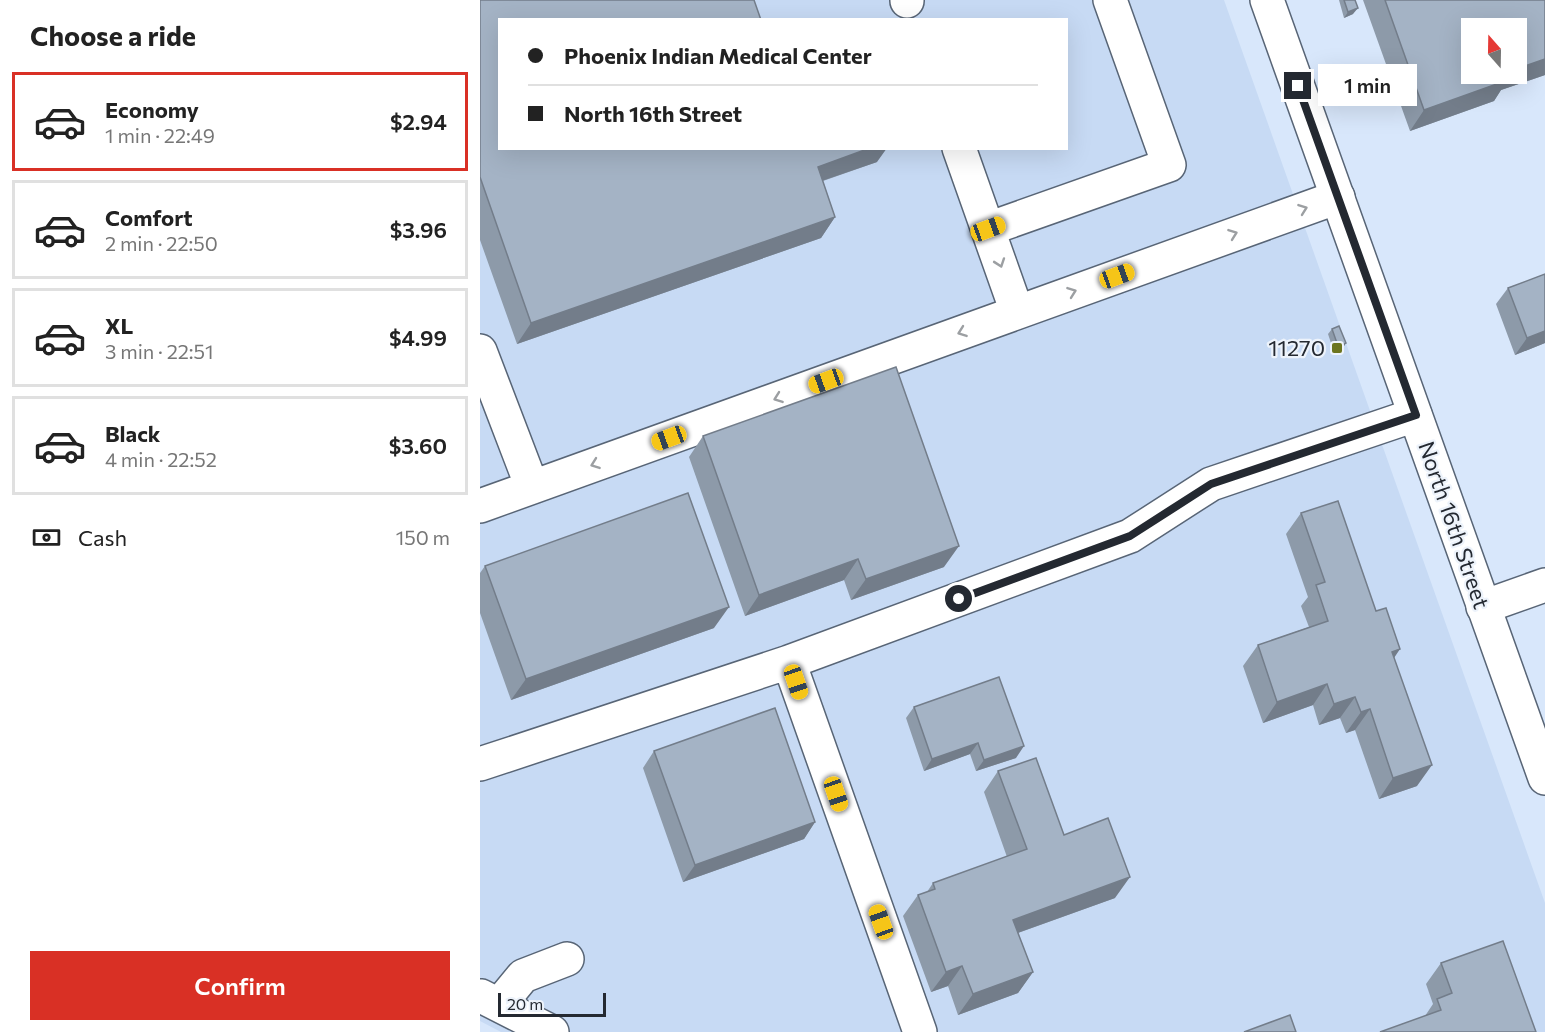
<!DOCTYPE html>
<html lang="en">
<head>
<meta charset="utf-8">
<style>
	:root { --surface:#fff; --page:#f2f2f2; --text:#222; --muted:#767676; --line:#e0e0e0; --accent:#d93025 }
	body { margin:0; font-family:Commissioner,sans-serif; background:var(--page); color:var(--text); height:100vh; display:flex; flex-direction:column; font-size:22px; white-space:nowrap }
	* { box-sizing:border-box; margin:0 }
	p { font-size:20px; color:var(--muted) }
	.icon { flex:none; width:33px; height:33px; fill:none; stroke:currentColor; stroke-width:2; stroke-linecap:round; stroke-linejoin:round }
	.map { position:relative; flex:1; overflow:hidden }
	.drawer { display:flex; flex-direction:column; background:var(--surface); width:480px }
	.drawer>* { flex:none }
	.banner { position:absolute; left:18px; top:18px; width:570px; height:132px; border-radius:0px; box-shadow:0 6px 24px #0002; display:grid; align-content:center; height:132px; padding:0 30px; background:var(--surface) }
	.needle { width:39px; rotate:340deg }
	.tools { position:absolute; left:981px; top:18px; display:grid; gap:12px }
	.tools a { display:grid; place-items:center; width:66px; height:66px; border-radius:0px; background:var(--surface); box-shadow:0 6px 24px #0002; font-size:30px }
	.scale { position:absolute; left:18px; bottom:15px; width:108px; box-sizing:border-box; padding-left:6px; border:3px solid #242931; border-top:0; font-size:16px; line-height:21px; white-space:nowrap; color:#242931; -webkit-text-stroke:4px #edf3fb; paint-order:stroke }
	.end { position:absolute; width:27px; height:27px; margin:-14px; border:8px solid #242931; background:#fff; box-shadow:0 0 0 3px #fff }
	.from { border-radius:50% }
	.bubble { position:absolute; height:42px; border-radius:0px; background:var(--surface); box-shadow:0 6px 24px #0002; font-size:20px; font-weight:600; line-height:42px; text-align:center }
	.car { position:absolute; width:18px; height:36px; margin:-18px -9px; border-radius:8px; box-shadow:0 0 4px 2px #0007; background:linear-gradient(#f5c518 24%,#345 0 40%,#f5c518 0 76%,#345 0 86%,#f5c518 0) }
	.banner b { display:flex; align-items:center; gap:21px; height:57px; font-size:22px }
	.banner b+b { border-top:2px solid var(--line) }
	.banner i { width:15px; height:15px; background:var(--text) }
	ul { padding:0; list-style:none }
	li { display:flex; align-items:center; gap:18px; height:99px; margin:0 12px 9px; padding:0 18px; border:3px solid var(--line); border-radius:0px }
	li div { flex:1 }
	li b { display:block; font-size:22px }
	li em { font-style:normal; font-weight:600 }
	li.current { border-color:var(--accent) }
	li>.icon { width:54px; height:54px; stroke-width:1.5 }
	h2 { padding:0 30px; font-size:27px; line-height:72px }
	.pay { display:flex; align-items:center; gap:15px; height:66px; padding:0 30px; font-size:22px }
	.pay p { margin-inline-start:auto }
	.primary-button { display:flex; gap:12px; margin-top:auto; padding:12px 30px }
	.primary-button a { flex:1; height:69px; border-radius:0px; background:var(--accent); color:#fff; font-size:24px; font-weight:600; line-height:69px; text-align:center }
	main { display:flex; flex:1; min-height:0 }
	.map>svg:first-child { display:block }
	.built { fill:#c7daf4; fill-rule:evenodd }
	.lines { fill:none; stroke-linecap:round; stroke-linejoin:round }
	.minor-casing { stroke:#586576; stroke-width:36 }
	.major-casing { stroke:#586576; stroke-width:36 }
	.minor { stroke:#fff; stroke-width:33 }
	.major { stroke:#fff; stroke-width:33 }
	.wall { fill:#8d9aa9 }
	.shaded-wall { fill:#737d8a }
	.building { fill:#a4b3c5; stroke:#737d8a; stroke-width:1.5 }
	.oneway { stroke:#9c9fa2 }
	.route { stroke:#242931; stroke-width:8 }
	.poi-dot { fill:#6c751e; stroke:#edf3fb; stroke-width:2 }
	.labels { text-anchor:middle; stroke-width:4.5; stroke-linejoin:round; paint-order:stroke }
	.poi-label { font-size:22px; fill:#242931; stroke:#edf3fb; text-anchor:end }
	.street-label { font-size:22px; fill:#242931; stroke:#edf3fb }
</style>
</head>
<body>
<main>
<section class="drawer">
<h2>Choose a ride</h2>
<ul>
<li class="current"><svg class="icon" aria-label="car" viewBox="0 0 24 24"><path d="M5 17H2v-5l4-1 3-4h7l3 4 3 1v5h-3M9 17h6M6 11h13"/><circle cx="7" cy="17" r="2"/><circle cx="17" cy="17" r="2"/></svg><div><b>Economy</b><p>1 min · 22:49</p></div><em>$2.94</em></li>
<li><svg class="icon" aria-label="car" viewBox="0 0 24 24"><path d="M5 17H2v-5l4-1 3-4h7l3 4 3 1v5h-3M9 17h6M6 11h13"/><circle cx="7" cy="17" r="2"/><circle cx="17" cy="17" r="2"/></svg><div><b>Comfort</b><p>2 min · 22:50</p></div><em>$3.96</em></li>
<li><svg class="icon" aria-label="car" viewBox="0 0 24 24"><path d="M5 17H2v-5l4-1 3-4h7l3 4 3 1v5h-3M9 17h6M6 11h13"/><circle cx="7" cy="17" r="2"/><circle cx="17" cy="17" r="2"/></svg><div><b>XL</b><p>3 min · 22:51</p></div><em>$4.99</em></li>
<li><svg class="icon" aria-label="car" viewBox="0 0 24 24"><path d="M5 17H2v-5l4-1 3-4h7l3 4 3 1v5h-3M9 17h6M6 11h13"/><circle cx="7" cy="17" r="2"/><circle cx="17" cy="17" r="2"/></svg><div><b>Black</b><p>4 min · 22:52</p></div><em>$3.60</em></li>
</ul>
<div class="pay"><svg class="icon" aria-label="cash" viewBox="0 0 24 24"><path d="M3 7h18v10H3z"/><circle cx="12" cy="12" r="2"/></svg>Cash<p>150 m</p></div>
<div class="primary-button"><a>Confirm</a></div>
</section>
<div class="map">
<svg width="1065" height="1032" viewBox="0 0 1065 1032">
	<rect width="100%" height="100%" fill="#d8e7fb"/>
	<path class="built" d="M0,0h744l321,903v129h-1044l-21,-11zM20,20h566v128h-566z"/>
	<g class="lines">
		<defs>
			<path id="minor" d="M427,0v1
				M479,148l58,164
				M508,229l181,-64 -59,-165
				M0,351l52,136
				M0,506l858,-309
				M1003,607l62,-22
				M309,662l341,-126 81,-52 204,-69
				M0,764l309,-102 131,370
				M1,996l71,36
				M19,1005l24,-29 44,-17"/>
			<path id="major" d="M787,0l278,778"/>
		</defs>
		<use href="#minor" class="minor-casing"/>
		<use href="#major" class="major-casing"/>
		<use href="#minor" class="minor"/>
		<use href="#major" class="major"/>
	</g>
	<path class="wall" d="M0,0l20,20 377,142 -54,19 12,36 -14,21 -304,106 -37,-104z
		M859,0h16l-2,14 -9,4z
		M883,0h182v75l-44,15 -7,11 -84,30z
		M1065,274v69l-30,12 -19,-51 12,-16z
		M852,329l14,14 -4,6 -8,3 -6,-18z
		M223,436l241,131 -93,33 -7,-20 -99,36 -56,-159z
		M821,513l75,98 18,47 23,128 -38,13 -24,-69 -9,3 -6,-15 -21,7 -6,-20 -50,18 -20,-57 15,-21 51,-18 -8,-21 7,-9 -22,-63z
		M5,566l229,62 -203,72 -31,-87v-40z
		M434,707l102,51 -40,13 -6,-17 -46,17 -18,-53z
		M174,751l161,71 -11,17 -121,43 -40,-114z
		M518,771l66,64 51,63 -97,35 15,39 -15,21 -60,22 -10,-29 -17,6 -28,-76 15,-21 9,-3 6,-9 74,-26 -23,-65z
		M961,963l95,69 -111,-16 8,-12 -7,-20z"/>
	<path class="shaded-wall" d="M878,8l-5,6 -9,4 4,-6z
		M1065,59v16l-44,15 -7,11 -84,30 14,-21 81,-36h11v-5z
		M390,148h17l-10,14 -73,25 14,-20z
		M355,217l-14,21 -304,106 14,-21z
		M1065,331v12l-30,12 12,-17z
		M866,343l-4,6 -8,3 4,-6z
		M479,546l-15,21 -93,33 15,-21z
		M378,559l-14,21 -99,36 14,-21z
		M249,607l-15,21 -203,72 15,-21z
		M920,649l-14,21 6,-18z
		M847,684l-14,21 -50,18 14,-21z
		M875,697l-15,21 -21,7 15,-21z
		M890,709l-15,21 -9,3 15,-21z
		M498,743l-8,11 -46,17 8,-12z
		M544,746l-8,12 -40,13 8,-11z
		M952,765l-15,21 -38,13 14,-21z
		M335,822l-11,17 -121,43 12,-17z
		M650,877l-15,21 -117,42 15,-20z
		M482,966l-14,20 -17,6 15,-20z
		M553,972l-15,21 -60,22 15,-21z"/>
	<path class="building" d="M0,0h274l7,20h-261v128h370l-52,19 17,50 -304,106 -51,-146z
		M864,0h11l3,8 -10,4z
		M905,0h160v59l-29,10v-41h-44v46h34l2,6 -84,30z
		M1065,274v57l-18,7 -19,-50z
		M859,326l7,17 -8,3 -6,-17z
		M416,367l63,179 -93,33 -8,-20 -99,36 -56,-159z
		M208,493l41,114 -203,72 -41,-113z
		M858,501l38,110 10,-3 14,41 -8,3 40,113 -39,13 -23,-69 -9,3 -6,-15 -21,7 -7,-20 -50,18 -19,-57 70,-24 -12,-36 9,-3 -24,-69z
		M519,677l25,69 -40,14 -6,-17 -46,16 -18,-52z
		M295,708l40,114 -120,43 -41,-114z
		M556,758l28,77 44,-17 22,59 -117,43 20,52 -60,22 -11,-28 -16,6 -28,-77 17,-6 -2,-6 94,-34 -29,-78z
		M1023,941l33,91h-156l61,-22 -4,-11 15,-6 -11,-30z
		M810,1015l6,17h-52z"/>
	<defs><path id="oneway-chevron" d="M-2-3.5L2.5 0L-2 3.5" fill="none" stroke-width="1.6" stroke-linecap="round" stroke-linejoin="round" transform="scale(1.5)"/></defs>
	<g class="oneway">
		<use href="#oneway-chevron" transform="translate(823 209) rotate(-20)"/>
		<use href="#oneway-chevron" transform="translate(753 234) rotate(-20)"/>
		<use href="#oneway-chevron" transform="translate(520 263) rotate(71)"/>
		<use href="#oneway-chevron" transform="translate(592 292) rotate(-20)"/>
		<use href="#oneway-chevron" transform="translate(482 332) rotate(160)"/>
		<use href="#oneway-chevron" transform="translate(298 398) rotate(160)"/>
		<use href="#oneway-chevron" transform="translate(115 464) rotate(160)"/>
	</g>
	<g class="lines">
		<path class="route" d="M479,599l171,-63 81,-52 205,-69 -118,-329"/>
	</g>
	<rect class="poi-dot" x="851" y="342" width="12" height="12" rx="3"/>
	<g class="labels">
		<g class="poi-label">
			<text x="845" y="356">11270</text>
		</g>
		<g class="street-label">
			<text transform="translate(974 525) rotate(71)" y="8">North 16th Street</text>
		</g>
	</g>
</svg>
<div class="tools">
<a><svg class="needle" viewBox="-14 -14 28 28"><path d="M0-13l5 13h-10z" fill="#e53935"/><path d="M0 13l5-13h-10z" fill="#767676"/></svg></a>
</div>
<div class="scale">20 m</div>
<i class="end from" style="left:479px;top:599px"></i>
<i class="end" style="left:818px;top:86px"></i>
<div class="bubble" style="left:838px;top:64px;width:99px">1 min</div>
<i class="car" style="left:508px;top:229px;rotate:70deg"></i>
<i class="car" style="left:637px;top:276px;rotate:70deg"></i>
<i class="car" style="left:346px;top:381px;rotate:250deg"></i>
<i class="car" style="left:189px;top:438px;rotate:250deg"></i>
<i class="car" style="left:316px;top:682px;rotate:161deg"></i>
<i class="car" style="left:356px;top:794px;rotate:161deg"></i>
<i class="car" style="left:401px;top:922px;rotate:340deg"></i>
<div class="banner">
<b><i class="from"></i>Phoenix Indian Medical Center</b>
<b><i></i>North 16th Street</b>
</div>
</div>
</main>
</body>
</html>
